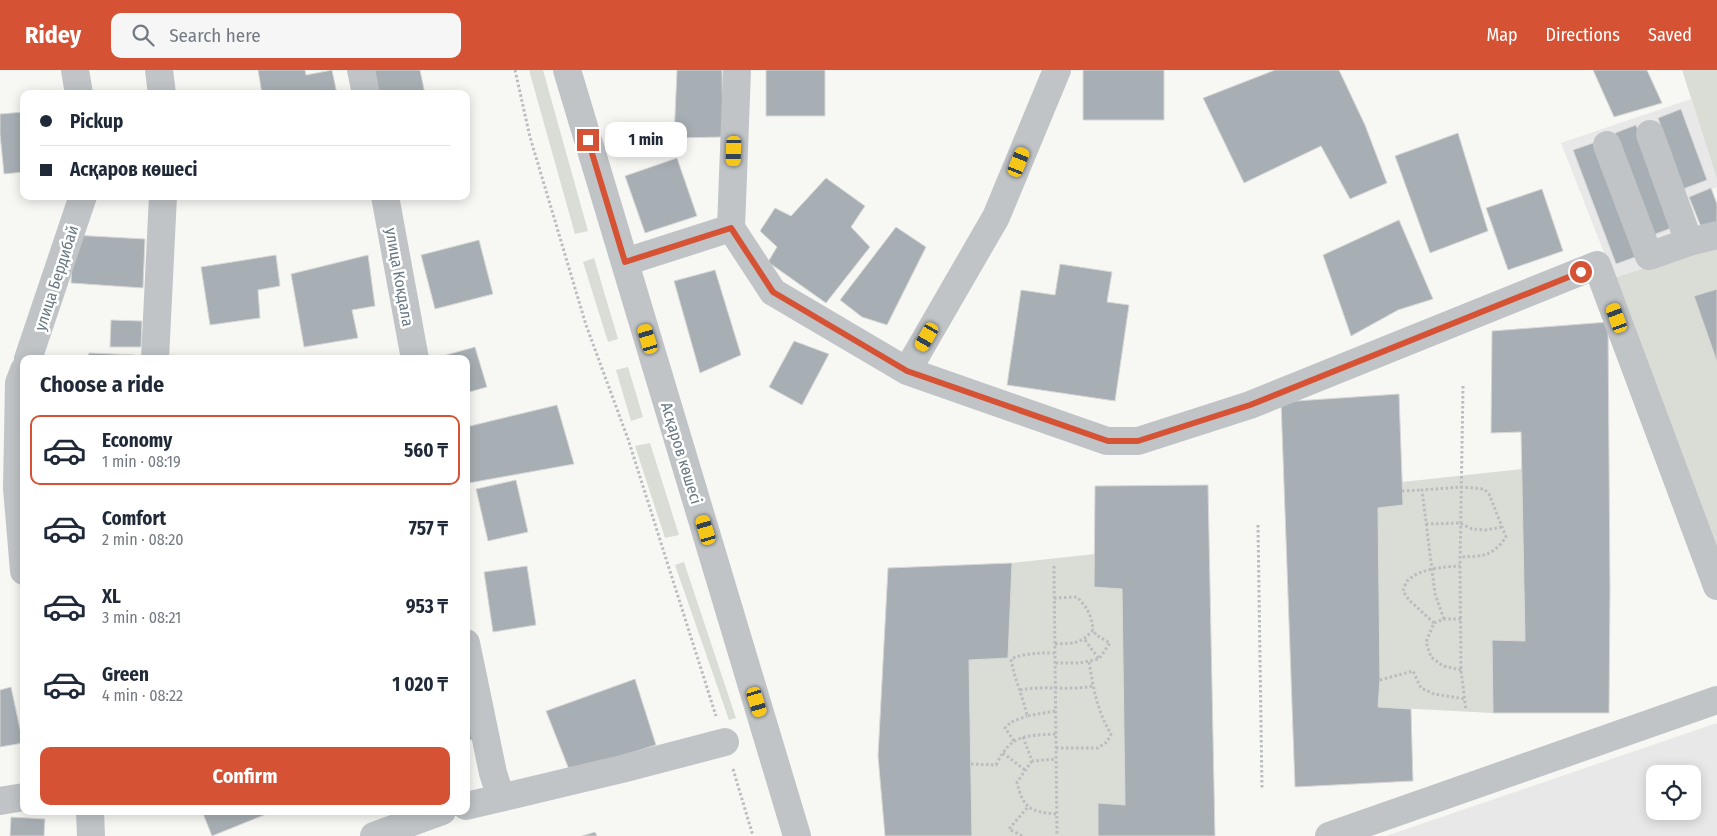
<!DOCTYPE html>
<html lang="en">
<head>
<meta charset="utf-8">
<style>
	:root { --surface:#fff; --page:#f6f6f7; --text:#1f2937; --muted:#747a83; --line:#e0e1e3; --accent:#d65235 }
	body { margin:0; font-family:"Fira Sans Condensed",sans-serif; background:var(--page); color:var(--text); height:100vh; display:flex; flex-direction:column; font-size:19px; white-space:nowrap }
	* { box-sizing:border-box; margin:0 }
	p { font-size:16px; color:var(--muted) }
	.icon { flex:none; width:28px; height:28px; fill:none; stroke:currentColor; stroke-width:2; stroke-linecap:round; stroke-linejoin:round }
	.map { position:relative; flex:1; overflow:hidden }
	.panel { position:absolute; left:20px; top:285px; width:450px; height:460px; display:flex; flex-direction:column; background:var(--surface); border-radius:10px; box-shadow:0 2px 12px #0003 }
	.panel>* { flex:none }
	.hud { position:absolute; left:20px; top:20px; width:450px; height:110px; border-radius:10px; box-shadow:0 2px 12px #0003; display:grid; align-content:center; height:110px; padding:0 20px; background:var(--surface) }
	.tools { position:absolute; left:1646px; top:695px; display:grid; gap:10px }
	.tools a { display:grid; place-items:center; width:55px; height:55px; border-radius:10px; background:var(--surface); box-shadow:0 2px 12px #0003; font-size:25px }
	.end { position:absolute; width:22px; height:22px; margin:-11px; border:6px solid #d65235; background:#fff; box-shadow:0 0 0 2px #fff }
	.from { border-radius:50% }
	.bubble { position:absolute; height:35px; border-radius:10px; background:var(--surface); box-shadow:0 2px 12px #0003; font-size:16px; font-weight:700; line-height:35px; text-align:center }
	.car { position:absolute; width:15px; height:30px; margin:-15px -8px; border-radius:6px; box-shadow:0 0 4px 1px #0007; background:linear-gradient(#f5c518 24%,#345 0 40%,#f5c518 0 76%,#345 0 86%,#f5c518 0) }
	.hud b { display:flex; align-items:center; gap:18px; height:48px; font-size:19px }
	.hud b+b { border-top:1px solid var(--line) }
	.hud i { width:12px; height:12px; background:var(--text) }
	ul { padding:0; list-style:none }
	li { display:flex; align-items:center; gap:15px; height:70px; margin:0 10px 8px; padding:0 10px; border:2px solid transparent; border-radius:10px }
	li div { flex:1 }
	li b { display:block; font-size:19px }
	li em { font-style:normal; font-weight:700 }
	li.active { border-color:var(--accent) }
	li>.icon { width:45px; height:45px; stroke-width:1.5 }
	h2 { padding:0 20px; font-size:22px; line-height:60px }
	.button { display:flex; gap:10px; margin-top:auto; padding:10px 20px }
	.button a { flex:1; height:58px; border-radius:10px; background:var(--accent); color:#fff; font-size:20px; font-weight:700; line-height:58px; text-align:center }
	header { display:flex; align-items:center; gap:30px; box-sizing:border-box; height:70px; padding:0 25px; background:var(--accent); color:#fff }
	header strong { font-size:24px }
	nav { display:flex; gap:28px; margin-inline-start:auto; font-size:18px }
	.search { width:350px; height:45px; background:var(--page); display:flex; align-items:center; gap:12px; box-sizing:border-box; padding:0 18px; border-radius:10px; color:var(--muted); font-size:19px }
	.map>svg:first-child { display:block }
	.built { fill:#e7e8e7; fill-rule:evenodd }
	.green { fill:#d9ddd5 }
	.building { fill:#a8afb4; stroke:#d8d8d6 }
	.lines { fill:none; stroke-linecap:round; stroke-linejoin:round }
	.path { stroke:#babdbf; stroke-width:3; stroke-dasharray:2.5 2.5; stroke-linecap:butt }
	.minor { stroke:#c0c4c7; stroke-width:28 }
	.route { stroke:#d65235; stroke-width:6 }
	.labels { text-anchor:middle; stroke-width:5; stroke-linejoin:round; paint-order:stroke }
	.street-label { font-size:16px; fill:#687883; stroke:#fff }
</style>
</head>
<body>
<header>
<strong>Ridey</strong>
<div class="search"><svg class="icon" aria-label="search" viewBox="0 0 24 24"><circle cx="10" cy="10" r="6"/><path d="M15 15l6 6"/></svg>Search here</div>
<nav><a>Map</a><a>Directions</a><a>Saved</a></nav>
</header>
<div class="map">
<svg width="1717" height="766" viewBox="0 0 1717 766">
	<rect width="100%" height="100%" fill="#f7f7f4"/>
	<path class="built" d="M1691,29l26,80v8l-28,10 14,42v11l-89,28 -53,-135z
		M1717,653v113h-331zM1655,704h37v37h-37z"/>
	<path class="green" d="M529,0h14l45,161 -13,3z
		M1682,0h35v109z
		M1717,175v44l-22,7 22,66v195l-103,-279z
		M594,188l24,81 -10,3 -25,-80z
		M628,297l15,50 -12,4 -15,-51z
		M650,373l29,92 -14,3 -30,-92z
		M1522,399l3,172 -33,-1 1,73 -115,-6 2,-27 -2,-172 24,-3v-23z
		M1095,484l-1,33 28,2 3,216 -27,-1v32h-126l-3,-176 43,-97z
		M684,492l52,156 -7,2 -54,-155z"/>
	<path class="building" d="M258,0h47l1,5 26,-5 5,24h-75z
		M370,0h50l5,24h-50z
		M677,0h45l1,67 -49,1z
		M766,0h59v46h-59z
		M1083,0h81v50h-81z
		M1275,0h64l26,55 22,58 -37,16 -29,-53 -77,37 -41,-85z
		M1593,0h54l15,33 -48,14z
		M1681,39l26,71 -24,9 -25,-71z
		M24,42v60l-20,2 -4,-40v-20z
		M1636,55l38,102 -21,8 -38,-102z
		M1458,63l30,98 -58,22 -35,-97z
		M1593,73l48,112 -25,9 -43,-114z
		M677,88l20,58 -52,17 -20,-57z
		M826,108l39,28 -14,21 19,20 -44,56 -58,-41 9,-15 -17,-16 15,-23 16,8z
		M1711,118l6,16v18l-16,5 -12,-30z
		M1542,119l21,62 -55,19 -22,-62z
		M1399,150l34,79 -35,11 -47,26 -28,-81z
		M896,157l30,20 -39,78 -25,-8 -22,-17z
		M73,165l72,4 -2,49 -72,-5z
		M479,170l14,54 -58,15 -14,-54z
		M276,185l4,31 -22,4 2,28 -50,7 -9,-58z
		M368,185l7,51 -23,4 6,28 -54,9 -13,-73z
		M1060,194l52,8 -5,30 22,3 -14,96 -108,-16 14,-95 34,5z
		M715,200l26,85 -41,18 -26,-92z
		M1717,219v73l-23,-66z
		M111,250l31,1 -1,26h-31z
		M1608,252l2,267 -1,124h-116l-1,-73 33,1 -4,-209 -30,1 1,-102z
		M794,271l35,13 -27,51 -33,-18z
		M475,277l12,40 -21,6v-34h-19l-1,-4z
		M89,283l46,2 -1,4h-46z
		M1399,324l4,111 -25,3 2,172 -2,27 33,2 2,72 -118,6 -14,-385z
		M557,335l17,59 -105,19 -3,-17v-39z
		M516,410l12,52 -40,9 -12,-52z
		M1208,415l7,351h-117v-33l27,2 -3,-216 -28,-2 1,-101z
		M1012,493l-4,95 -39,2 3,176h-87l-7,-80 10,-188z
		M527,496l9,59 -43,7 -9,-60z
		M635,609l21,66 -86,27 -24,-61z
		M11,617l12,56 -23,4v-57z
		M466,634l8,35 -8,2z
		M202,741h72l-62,25z
		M11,747l34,2 -1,17h-34z
		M595,762l2,4h-15z"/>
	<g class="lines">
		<path class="path" d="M515,0l15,67 56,188 42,114 88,277
			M1463,316l-3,180 1,104 5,40
			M1402,421l20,-1
			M1426,454l34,-1 12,6 14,1 16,-3
			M1258,455l4,264
			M1054,496l3,270
			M1054,528l23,-1c10,10 15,19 16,33
			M1444,549l-9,-25 -13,-104 39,-3 23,2 5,5 17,43c-14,20 -23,19 -46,20
			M1434,553l-25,-23 -6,-9c1,-3 3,-9 5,-11 14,-12 35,-13 52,-14
			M1085,570l14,19
			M1055,574c18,-1 25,1 38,-14l3,5 14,8 -11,16 -20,4h-24
			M1055,583c-16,0 -30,0 -44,6 3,19 12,37 16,57l28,-5
			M1461,600l-18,-4 -12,-9 -5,-15 8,-19 10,-4h18
			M1380,610l33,-9 8,17 13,6 31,5
			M1020,620c26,-5 47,1 73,-4
			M1023,667l9,24 24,-2
			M1014,671l-9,-13 6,-6 16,-6
			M1056,678h42l9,-6 4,-8c-14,-23 -18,-47 -22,-73
			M1003,683l22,17
			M1032,691l-15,21c6,26 13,30 39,32
			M971,694l25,1c15,-31 28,-29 60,-31
			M733,699l20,67
			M1022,766l-13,-7 18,-21"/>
		<path class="minor" d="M75,0l4,24
			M159,0l3,24
			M361,0l5,24
			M567,0l230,766
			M737,0l-6,158 42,64 134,79 200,70h31l112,-36 347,-140 120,321
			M1650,64l39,108 28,-7
			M1607,75l42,111 40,-14
			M385,126l30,163
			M625,192l106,-34
			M28,289l55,-163
			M155,289l8,-163
			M24,300l-5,13 -2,105 7,83
			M907,301l89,-154 61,-147
			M466,573l27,130 8,25
			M0,731l24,-4
			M466,736l156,-37 103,-27
			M90,741l1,25
			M374,766l68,-25
			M1329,766l388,-136"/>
	</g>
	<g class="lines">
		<path class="route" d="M588,70l37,122 106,-34 42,64 134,79 201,70h30l112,-36 331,-133"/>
	</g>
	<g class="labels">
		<g class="street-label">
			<text transform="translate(400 207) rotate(80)" y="6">улица Кокдала</text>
			<text transform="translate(56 208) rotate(-72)" y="6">улица Бердибай</text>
			<text transform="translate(682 383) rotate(73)" y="6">Асқаров көшесі</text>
		</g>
	</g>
</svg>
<div class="tools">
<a><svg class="icon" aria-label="locate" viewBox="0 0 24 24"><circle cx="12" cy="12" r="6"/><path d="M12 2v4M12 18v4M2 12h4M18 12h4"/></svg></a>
</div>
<i class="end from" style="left:1581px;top:202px"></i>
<i class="end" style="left:588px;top:70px"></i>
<div class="bubble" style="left:605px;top:52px;width:82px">1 min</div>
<i class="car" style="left:734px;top:81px;rotate:182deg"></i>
<i class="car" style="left:1019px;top:92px;rotate:22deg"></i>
<i class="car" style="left:1617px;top:248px;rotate:340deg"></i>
<i class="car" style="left:927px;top:267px;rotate:210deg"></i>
<i class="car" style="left:648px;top:269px;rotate:343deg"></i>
<i class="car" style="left:706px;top:460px;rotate:343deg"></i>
<i class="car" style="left:757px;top:632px;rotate:163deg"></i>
<div class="hud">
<b><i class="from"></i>Pickup</b>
<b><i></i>Асқаров көшесі</b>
</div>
<section class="panel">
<h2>Choose a ride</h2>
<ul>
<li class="active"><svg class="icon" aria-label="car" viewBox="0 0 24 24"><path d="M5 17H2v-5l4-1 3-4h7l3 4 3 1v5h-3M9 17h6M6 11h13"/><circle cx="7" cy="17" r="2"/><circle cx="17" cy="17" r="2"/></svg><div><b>Economy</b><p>1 min · 08:19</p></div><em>560 ₸</em></li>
<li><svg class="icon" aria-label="car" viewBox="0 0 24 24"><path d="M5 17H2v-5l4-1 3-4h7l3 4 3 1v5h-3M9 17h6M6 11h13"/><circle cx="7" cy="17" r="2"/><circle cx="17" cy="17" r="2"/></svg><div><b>Comfort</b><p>2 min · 08:20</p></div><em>757 ₸</em></li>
<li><svg class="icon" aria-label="car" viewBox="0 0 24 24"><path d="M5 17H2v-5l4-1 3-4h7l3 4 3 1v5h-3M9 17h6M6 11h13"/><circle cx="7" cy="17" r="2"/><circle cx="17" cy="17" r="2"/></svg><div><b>XL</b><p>3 min · 08:21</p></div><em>953 ₸</em></li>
<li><svg class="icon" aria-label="car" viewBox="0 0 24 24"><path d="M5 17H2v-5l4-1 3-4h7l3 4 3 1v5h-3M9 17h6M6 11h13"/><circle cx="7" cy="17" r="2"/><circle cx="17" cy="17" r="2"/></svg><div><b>Green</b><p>4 min · 08:22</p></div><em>1 020 ₸</em></li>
</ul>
<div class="button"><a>Confirm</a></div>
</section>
</div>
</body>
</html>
